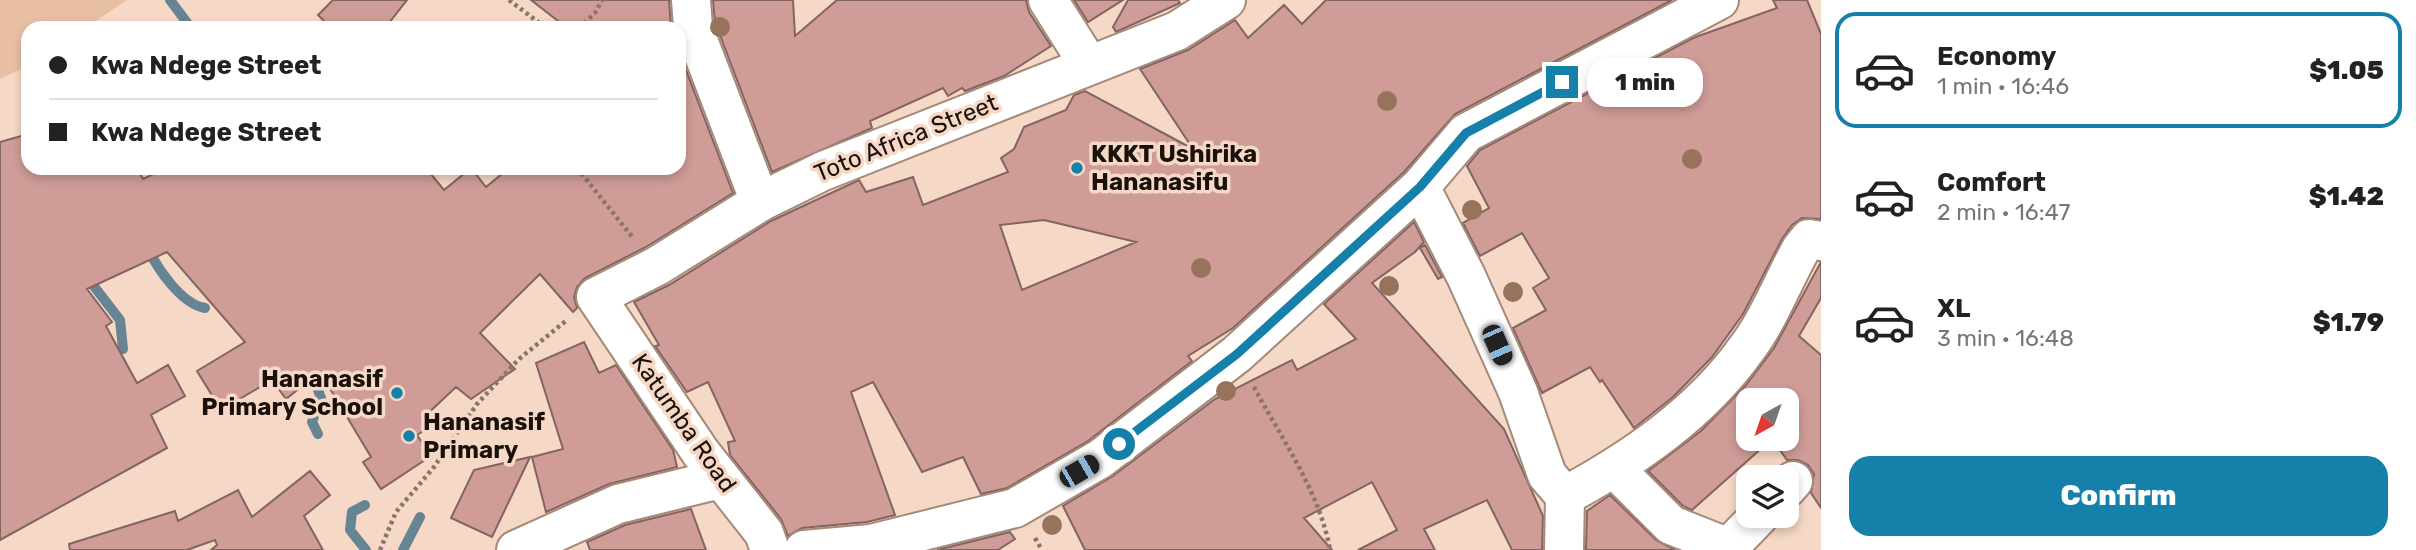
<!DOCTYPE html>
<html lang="en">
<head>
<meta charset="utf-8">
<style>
	:root { --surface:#fff; --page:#f2f2f2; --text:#222; --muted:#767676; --line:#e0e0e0; --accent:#1580a9 }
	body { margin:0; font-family:Rubik,sans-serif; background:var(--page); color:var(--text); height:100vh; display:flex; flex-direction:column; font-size:26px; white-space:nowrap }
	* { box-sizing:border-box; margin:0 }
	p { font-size:23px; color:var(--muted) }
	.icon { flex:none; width:38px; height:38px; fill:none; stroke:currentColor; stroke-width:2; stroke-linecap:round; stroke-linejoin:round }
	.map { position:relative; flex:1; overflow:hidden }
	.panel { display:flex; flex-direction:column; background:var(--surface); width:595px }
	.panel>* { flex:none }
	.top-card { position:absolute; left:21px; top:21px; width:665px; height:154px; border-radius:21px; box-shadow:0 4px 10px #0003; display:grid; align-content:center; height:154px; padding:0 28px; background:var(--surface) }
	.needle { width:46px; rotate:220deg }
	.buttons { position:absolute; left:1736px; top:388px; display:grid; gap:14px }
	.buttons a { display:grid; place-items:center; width:63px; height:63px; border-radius:14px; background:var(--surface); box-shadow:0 4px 10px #0003; font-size:35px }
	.end { position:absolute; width:32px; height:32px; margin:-16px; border:9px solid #1580a9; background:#fff; box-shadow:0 0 0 4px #fff }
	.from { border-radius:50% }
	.bubble { position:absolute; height:49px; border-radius:21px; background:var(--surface); box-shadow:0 4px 10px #0003; font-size:23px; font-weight:800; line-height:49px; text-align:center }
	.car { position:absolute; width:21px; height:42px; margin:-21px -10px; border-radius:9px; box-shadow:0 0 5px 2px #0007; background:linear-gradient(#222 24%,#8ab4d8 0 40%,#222 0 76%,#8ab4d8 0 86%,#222 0) }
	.top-card b { display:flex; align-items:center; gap:24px; height:66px; font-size:26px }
	.top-card b+b { border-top:2px solid var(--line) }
	.top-card i { width:18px; height:18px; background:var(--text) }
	ul { padding:12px 0 0; list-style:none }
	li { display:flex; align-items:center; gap:21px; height:116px; margin:0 14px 10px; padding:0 14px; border:4px solid transparent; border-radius:21px }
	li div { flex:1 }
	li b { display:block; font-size:26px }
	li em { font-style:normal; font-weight:800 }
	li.active { border-color:var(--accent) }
	li>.icon { width:63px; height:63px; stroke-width:1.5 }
	.button { display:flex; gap:14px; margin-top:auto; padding:14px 28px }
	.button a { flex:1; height:80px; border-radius:21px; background:var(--accent); color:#fff; font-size:28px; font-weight:800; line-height:80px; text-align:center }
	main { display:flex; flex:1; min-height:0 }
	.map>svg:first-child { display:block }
	.green { fill:#e9bfa4 }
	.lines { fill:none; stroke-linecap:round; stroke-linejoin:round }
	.stream { stroke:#668494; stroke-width:10 }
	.building { fill:#cf9c97; stroke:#836461; stroke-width:2; fill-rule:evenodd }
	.street-casing { stroke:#a58a79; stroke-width:42 }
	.path { stroke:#8a7669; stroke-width:4.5; stroke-dasharray:3.5 3.5; stroke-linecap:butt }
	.street { stroke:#fff; stroke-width:38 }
	.tree { fill:#96735a }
	.route { stroke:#1580a9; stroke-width:9 }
	.poi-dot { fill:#1580a9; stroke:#f5d8c5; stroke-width:2.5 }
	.labels { text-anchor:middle; stroke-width:7; stroke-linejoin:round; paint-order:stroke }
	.street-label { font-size:24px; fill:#1b110b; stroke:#f5d8c5 }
	.poi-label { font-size:24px; font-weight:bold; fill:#1b110b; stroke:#f5d8c5; text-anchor:start }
</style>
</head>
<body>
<main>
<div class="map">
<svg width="1821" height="550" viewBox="0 0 1821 550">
	<rect width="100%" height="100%" fill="#f5d8c5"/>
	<path class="green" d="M0,0h127l-42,28h-57v38l-28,13z"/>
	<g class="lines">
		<path class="stream" d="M170,0l21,28
			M147,247c10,21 34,57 58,61
			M86,276l34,44 3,29
			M309,367l12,31 -9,24 6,12
			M365,505l-13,7 -2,18 16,20
			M403,550l17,-33"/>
	</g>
	<path class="building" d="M333,0h74l-22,28h-54l-13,-13z
		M531,0h138l2,28h-104z
		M713,0h80l2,36 42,-36h189l3,12 22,34 -47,30 -39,15 -3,-3 -14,8 -5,-8 -73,33 2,7 -100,44 -57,-150z
		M1074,0h49l-35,22z
		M1128,0h50l2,3 -64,29 -3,-5z
		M1326,0h346l-217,114 -51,58 -171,156 -45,28 4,5 -104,80 -81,47 -26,6 -18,-37 -41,15 -49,-90 -22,10 44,123 -28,7 -65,6 -14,8 -7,-17 -51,-64 -2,-13 7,-1 -27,-59 -21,10 -32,-46 4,-1 -25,-43 35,-17 102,-64 88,-41 7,12 47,-15 10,28 85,-33 -7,-14 13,-9 10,-22 42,-17 8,-15 11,-4 108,58 -53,-80 48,-19 47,-30 13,18 36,-33 18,19zM1044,220l92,22 -114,48 -22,-65z
		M1773,0h34l14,34v185l-19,-1 -10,7 -10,14 -39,75 -31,43 -39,40 -39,31 -32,-48 -2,2 -10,-15 -48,26 -29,-65 33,-18 -13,-22 16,-10 -27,-45 -42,23 -17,-33 26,-15 -22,-42 13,-16 213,-112 84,-30z
		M679,52l54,141 -87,54 -61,31 -8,9 -3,10 3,11 -4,4 -33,-38 -60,59 35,36 -44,30 -15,-12 -34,32 6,9 -11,7 14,21 -50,33 -18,-27 8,-5 -51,-85 -34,27 -14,-19 -51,30 -24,-39 48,-29 -78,-90 -80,37 25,33 -6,4 31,57 31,-18 17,31 -34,19 16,33 -167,92v-398l28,-8v34h109l6,11 23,-11h260l18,22 27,-22 15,19 23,-19h170z
		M1414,222l10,20 -9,10 -43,31 132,146 39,87 -1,34h-30l-25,-50 -63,29 11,21h-77l39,-20 -25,-48 -68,36 28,32h-247l-22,-44 50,-30 102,-77 77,-39 5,10 59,-31 -32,-35z
		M1425,245l17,32 -4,2 -18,-31z
		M1821,262v36l-22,38 22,19v153l-10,-15 3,-19 -6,-9 -10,-5h-11l-15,-21 -80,71 -9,-4 -35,-35 53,-40 45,-46 28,-37zM1748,401h39v38h-39z
		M584,342l15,31 17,-8 57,85 4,17 -68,17 -63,28 -14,-55 31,-8 -27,-86z
		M530,457l-38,80 -41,-19 23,-48z
		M310,471l20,24 -26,21 19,34h-112l6,-5 -2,-5 -28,10h-117l-1,-6 106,-33 3,10 60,-31 14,27z
		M1610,495l46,45 19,10h-89l1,-39z
		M691,509l15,41h-116l-3,-8 38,-17z
		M1010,532l5,7 -17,11h-61z"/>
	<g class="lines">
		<defs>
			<path id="street" d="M691,0l2,27 67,175
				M1048,0l41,65
				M1420,187l46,89 52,116 29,83 18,21 -1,54
				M1615,469l56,56 48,19 7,6 33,-34
				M1787,488l6,-7
				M1565,496c68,-37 136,-83 182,-148 22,-29 36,-67 54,-99l8,-10 12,2
				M516,550l102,-46 102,-25
				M770,550l-6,-17 -63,-80 -105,-156 61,-31 103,-64 63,-31 354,-140 49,-31
				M804,550l67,-6 144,-36 85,-49 137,-105 183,-167 46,-54 253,-133"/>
		</defs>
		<use href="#street" class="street-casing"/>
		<path class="path" d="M509,0l37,28
			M579,28l16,-15 7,-13
			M577,168l57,71
			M1254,387c27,51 66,105 76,163
			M1035,538l7,12
			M380,550l16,-38 38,-45 43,-63 42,-45 48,-39"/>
		<use href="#street" class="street"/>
	</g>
	<g class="tree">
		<circle cx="720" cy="27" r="10"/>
		<circle cx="1387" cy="101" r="10"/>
		<circle cx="1692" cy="159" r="10"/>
		<circle cx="1472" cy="210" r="10"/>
		<circle cx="1201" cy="268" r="10"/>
		<circle cx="1389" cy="286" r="10"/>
		<circle cx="1513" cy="292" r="10"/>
		<circle cx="1226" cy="391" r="10"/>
		<circle cx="1052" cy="525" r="10"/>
	</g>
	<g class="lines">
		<path class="route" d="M1119,444l118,-90 183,-167 46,-54 96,-51"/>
	</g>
	<g class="poi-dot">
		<circle cx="1077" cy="168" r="7"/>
		<circle cx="397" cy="393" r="7"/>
		<circle cx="409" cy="436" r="7"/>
	</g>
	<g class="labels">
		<g class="street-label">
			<text transform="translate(906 138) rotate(-22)" y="8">Toto Africa Street</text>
			<text transform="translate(684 423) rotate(55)" y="8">Katumba Road</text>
		</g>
		<g class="poi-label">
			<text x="1091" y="162">KKKT Ushirika<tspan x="1091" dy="28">Hananasifu</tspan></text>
			<text x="383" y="387" text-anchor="end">Hananasif<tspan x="383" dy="28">Primary School</tspan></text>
			<text x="423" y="430">Hananasif<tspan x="423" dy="28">Primary</tspan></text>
		</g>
	</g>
</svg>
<div class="buttons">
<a><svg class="needle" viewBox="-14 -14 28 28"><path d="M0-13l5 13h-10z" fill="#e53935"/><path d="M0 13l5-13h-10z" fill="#767676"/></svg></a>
<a><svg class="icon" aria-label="layers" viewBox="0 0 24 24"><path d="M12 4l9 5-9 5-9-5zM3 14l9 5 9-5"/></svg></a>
</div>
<i class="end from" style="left:1119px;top:444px"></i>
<i class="end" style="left:1562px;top:82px"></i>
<div class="bubble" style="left:1587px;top:58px;width:116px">1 min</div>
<i class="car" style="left:1497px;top:345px;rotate:156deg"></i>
<i class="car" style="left:1079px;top:471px;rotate:60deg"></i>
<div class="top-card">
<b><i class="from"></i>Kwa Ndege Street</b>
<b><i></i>Kwa Ndege Street</b>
</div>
</div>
<section class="panel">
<ul>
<li class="active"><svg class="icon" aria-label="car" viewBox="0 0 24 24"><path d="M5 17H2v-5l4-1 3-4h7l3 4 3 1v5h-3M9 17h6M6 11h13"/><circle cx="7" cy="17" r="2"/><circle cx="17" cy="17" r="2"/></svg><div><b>Economy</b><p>1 min · 16:46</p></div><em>$1.05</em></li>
<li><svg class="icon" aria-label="car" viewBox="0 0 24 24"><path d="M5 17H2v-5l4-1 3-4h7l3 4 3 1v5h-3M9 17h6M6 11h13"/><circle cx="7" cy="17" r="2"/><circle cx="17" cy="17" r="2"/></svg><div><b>Comfort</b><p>2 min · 16:47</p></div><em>$1.42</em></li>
<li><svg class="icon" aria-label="car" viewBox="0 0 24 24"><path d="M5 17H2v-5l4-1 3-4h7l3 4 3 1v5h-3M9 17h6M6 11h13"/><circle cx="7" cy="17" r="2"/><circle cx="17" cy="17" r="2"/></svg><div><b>XL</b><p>3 min · 16:48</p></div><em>$1.79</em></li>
</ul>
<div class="button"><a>Confirm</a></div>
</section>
</main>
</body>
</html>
